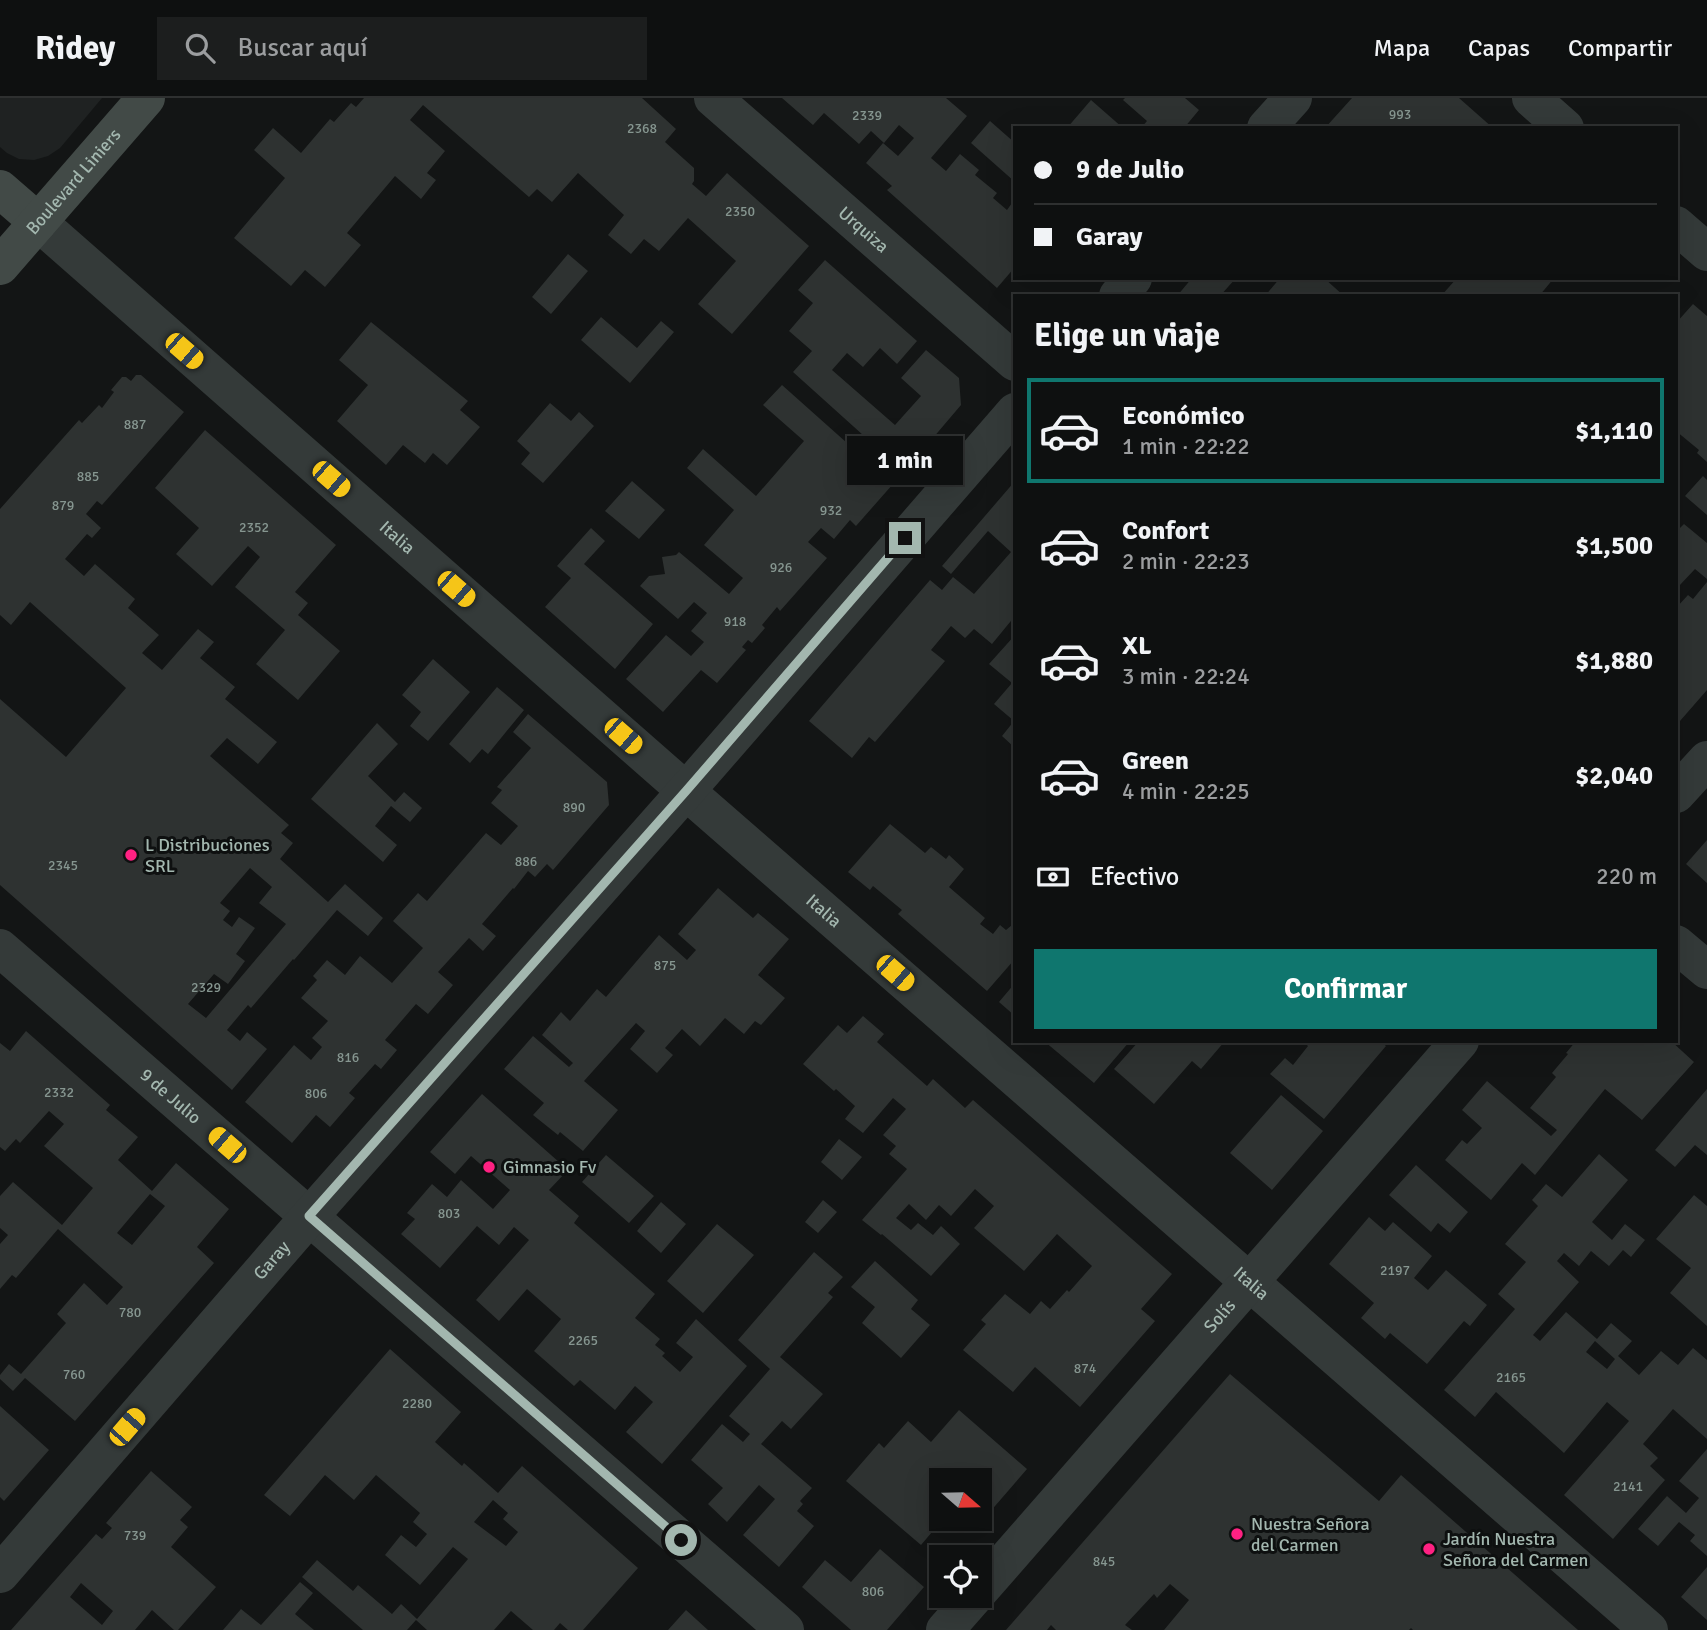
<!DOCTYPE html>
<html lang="es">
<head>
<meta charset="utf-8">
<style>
	:root { --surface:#0e1010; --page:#1c1e1e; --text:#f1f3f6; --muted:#9b9d9f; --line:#2e3030; --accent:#0f766e }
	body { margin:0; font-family:Signika,sans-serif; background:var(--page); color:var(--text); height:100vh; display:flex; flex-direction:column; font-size:26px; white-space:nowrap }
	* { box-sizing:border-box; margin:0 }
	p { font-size:23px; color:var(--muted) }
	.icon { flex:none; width:38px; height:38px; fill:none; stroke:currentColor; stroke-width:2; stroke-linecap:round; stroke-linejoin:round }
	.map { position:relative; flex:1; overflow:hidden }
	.details { position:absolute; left:1013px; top:196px; width:665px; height:749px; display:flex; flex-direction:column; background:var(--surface); border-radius:0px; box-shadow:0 7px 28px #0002,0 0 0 2px var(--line) }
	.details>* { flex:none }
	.banner { position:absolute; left:1013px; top:28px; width:665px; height:154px; border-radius:0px; box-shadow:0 7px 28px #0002,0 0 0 2px var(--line); display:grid; align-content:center; height:154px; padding:0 21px; background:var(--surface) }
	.needle { width:46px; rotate:110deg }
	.buttons { position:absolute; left:929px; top:1370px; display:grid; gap:14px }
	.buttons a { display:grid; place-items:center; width:63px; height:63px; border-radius:0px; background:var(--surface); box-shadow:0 7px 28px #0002,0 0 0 2px var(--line); font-size:35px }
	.end { position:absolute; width:32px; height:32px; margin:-16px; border:9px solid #a3b7af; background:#111; box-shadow:0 0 0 4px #111 }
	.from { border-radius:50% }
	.bubble { position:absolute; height:49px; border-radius:0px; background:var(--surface); box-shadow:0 7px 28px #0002,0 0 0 2px var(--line); font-size:23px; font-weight:700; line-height:49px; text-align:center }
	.car { position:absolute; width:21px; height:42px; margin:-21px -10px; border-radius:9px; box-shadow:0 0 5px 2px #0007; background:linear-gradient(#f5c518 24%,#345 0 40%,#f5c518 0 76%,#345 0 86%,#f5c518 0) }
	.banner b { display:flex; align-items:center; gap:24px; height:66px; font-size:26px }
	.banner b+b { border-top:2px solid var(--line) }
	.banner i { width:18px; height:18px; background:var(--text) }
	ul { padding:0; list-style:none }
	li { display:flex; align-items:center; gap:21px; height:105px; margin:0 14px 10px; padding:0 7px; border:4px solid transparent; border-radius:0px }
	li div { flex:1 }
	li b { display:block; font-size:26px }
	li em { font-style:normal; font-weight:700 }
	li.current { border-color:var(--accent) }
	li>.icon { width:63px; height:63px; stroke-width:1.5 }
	h2 { padding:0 21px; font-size:32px; line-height:84px }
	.pay { display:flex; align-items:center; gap:18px; height:77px; padding:0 21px; font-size:26px }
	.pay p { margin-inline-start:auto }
	.button { display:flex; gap:14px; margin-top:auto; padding:14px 21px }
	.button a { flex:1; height:80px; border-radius:0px; background:var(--accent); color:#fff; font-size:28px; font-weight:700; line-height:80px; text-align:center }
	header { display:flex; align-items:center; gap:42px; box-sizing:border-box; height:98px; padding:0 35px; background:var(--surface); border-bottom:2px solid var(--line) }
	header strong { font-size:33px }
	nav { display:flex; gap:38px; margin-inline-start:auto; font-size:24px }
	.search { width:490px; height:63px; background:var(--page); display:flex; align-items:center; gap:18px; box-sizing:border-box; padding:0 24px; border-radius:0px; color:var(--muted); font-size:26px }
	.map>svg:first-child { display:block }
	.built { fill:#1f2222 }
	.building { fill:#2e3231; fill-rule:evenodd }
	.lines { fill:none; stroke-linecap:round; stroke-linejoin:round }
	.street { stroke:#343a39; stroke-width:38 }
	.secondary { stroke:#424a47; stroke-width:38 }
	.route { stroke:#a3b7af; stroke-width:9 }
	.poi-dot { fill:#ff2182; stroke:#0e1010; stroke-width:2.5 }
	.labels { text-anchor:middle; stroke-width:6; stroke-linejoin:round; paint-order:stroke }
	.number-label { font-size:14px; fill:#869690 }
	.street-label { font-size:18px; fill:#a3b7af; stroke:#0e1010 }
	.poi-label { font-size:18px; fill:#a3b7af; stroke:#0e1010; text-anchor:start }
</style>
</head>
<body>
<header>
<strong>Ridey</strong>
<div class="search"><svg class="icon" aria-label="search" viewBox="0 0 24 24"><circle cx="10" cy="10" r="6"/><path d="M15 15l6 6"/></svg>Buscar aquí</div>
<nav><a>Mapa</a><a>Capas</a><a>Compartir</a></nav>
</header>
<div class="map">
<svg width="1707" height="1532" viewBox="0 0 1707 1532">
	<rect width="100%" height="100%" fill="#131515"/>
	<path class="built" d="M0,0h102l-42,50 -12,8 -14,4 -15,-1 -12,-6 -7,-6z"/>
	<path class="building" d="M364,0h278l34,31 -11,13 29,26v13l-2,3 14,12 21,-23 82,73 -77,88 -34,-30 38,-43 -48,-43 -29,33 -15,-12 -13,15 -23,-19 16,-20 -46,-42 -26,29 -15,-13 -8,8 -106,-92 -13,15 35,31 -18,22 9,7 -15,19 -26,-23 -48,57 14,12 -36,42 -20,-17 -14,16 -57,-48 51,-60 -31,-28 19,-22 28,25 29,-34 4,3 17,-19 5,4z
		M782,0h164l21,18 -36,42 15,13 14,-17 19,16 -4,5 22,18 -4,5 14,12 5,-7 3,2v62l-18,21 -110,-98 5,-4 -26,-23 17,-20 15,13 16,-18 -15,-13 -15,18 -13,-12 -12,13 -35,-31 -11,12z
		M1125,0h60l14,12 -15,18h-43l6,-7 -24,-21z
		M1352,0h107l34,30h-168z
		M1091,2l32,28h-56z
		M990,23l25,22v39l-44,-39z
		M568,156l20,17 -37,43 -19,-17z
		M825,162l92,81 -20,23 -17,-16 -17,19 -16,-14 -15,17 63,55 26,-29 -20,-18 25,-28 33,28 2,27 -57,67 -111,-100 19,-21 -23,-20 24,-28 -15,-13z
		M1192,180h44l-16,18h-43z
		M1280,180h44l20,18h-79z
		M1457,180h97l-15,18h-98z
		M1693,206l14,12v146l-10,-9 2,-3 -23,-19v-108z
		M601,219l36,31 24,-27 13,11 -44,51 -49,-43z
		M371,224l97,79 -8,9 20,17 -33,38 -14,-12 -8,10 -22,-18 -17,20 -49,-44 31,-36 -29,-25z
		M136,277h5l43,37 -82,93 -5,-4 -11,13 15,14 -9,10 -5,-4 -22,25 19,17 11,-12 40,35 -7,9 31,27 -17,18 20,17 36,-41 16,13 -14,16 35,29 -10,12 52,43 -19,22 -31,-26 -17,18 79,69 -8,8 12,10 -13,16 48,43 17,-18 38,34 -15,18 -31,-26 -43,50 -1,-1 -42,49 -3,-3 -21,25 13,11 7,-9 20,17 -35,41 -232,-205v-186l66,58 60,-69 -96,-86 -19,23 -11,-10v-106l79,-89 3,3 17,-18 3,3 12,-16 -3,-2 11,-13h4l5,4zM250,770l22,19 -13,16 27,21 -80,94 -18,-14 26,-30 14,10 17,-23 -9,-7 19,-26 -16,-11 -7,10 -9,-7 7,-9 -10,-8z
		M782,287l111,99 -37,42 -6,-6 -16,19 -13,-11 -13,14 19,16 -47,53 -3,-4 -15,18 3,3 -13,15 -4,-3 -6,7 4,3 -29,33 -16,-13 -38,42 -37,-33 40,-44 25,21 13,-14 -13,-11 16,-18 -13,-11 -16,17 -38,-33 9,-10 16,-2 -3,-17 14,-2 3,-3 50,42 14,-16 -39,-33 30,-35 -47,-42 16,-19 53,47 48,-55 -41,-36z
		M550,305l21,18 8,-9 15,14 -51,57 -22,-19 9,-11 -13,-12z
		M205,332l131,115 -41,47 13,11 -10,12 42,36 -42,49 -42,-36 29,-34 -50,-43 25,-30 -12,-11 -36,40 -36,-32 23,-26 -44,-40z
		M1703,378l4,4v35l-22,-19z
		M632,383l33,29 -26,29 -34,-28z
		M1015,383v135l-23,28 -18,-15 -9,9 -14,-12 -20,24 14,11 -70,81 -6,-5 -17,21 -43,-37 121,-141 12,10 11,-13 21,17 37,-42 -23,-21 -37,43 -9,-8z
		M1684,426l23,19v36l-12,-10 -16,17 -3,-2v-52z
		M591,430l14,13 -21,23 69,60 -38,45 -70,-62 26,-29 -14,-12z
		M1707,484v108l-27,31 -4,-3v-110l12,-13 5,4z
		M1015,537v113l-13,-12 12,-15 -20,-17 18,-21 -23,-19z
		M433,561l37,33 -42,49 -18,-15 11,-14 -19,-17z
		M497,589l27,23 -36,44 -6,-5 -12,14 -21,-19z
		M528,616l79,68 2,23 -56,65 -6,-6 -12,13 -7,-6 -14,18 -1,-1 -31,36 14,12 -13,15 -14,-13 -31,34 15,13 -25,29 -12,-10 -31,36 12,10 -16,19 -6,-5 -26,29 6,5 -25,29 -14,-12 -24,28 -47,-41 49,-57 17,15 11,-13 -10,-9 16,-17 -27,-23 16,-18 -4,-4 14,-16 18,15 15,-19 32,27 31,-35 -30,-27 25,-28 9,8 59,-68 15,12 17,-19 -27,-23 11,-13 -5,-3 34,-39 -18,-16z
		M377,625l21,21 -30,32 27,26 9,-10 18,16 -12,14 -19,-16 -16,20 22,19 -14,17 -72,-63z
		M890,726l35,29 6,-6 15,12 3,-4 15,14 -15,18 36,31 -5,6 13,10 7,-9 6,5 6,-5 3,3v33l-1,-1 -27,31 -89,-77 4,-4 -29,-24 -3,4 -22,-18z
		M1707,742v43l-21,-19z
		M718,790l35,30 5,-5 31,26 -31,36 27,23 -24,27 -6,-4 -11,13 -19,-16 -25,28 -18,-17 -17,19 8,7 -16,18 -27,-24 15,-18 -9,-8 -52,58 34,29 -35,41 -23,-19 -2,3 -25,-20 11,-12 -40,-34 29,-33 36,31 4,-4 -31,-28 19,-23 9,9 27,-32 9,8 53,-62 28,25 9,-10 -18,-16z
		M1015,885v33l-16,-14z
		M863,918l21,18 -7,8 50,44 6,-7 32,29 8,-8 199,174 -31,35 14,12 -75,86 -45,-40 -22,25 -50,-42 23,-26 -5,-4 24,-26 25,20 11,-13 9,8 17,-19 2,2 23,-26 -35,-32 -33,37 -50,-43 20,-22 -19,-17 -24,27 -12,-11 -13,15 -17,-16 -13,14 15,12 7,-7 15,12 8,-9 19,18 -29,32 -49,-42 -1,1 -19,-15 45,-51 -18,-15 7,-8 -13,-11 23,-26 -13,-11 -30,35 -18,-14 10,-13 -19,-17 -2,2 -31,-27 35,-39 9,8z
		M26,933l84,74 -4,5 32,27 -20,23 34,31 24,-28 53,46 -32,38 17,16 -139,158 -50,-43 -12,13 -13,-12v-4l9,-11 12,10 45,-51 -9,-9 27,-31 23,22 16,-18 -65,-58 -42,49 -4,-3 -12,14v-45l8,-9 -8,-7v-32l13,-14 49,43 31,-37 -49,-42 20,-22 -15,-13 -29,32 -4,-4 -11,12 -5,-4v-104l10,8zM150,1096l15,12 -33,39 -15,-12z
		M1044,943h86l-36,42z
		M1139,943h86l-24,28 -9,-8 -38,43 -40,-35z
		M1303,943h77l6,5 -62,73 -54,-45 15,-16 8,7 15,-19z
		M1576,943h95l23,21 -52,58 -37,-31 -70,86 -13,-12 -31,37 -46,-40 17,-20 5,4 15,-16 -20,-18 25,-29 64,55 6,-6 -27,-22 26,-31 -4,-4 16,-19 -2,-1z
		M1707,991v66l-12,-10 -20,22 -20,-17z
		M482,996l86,76 -19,20 30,26 -5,7 81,71 -20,24 25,21 -5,6 10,8 -3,3 18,16 13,-15 -17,-14 20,-24 51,47 -85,98 -36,-32 27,-30 -18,-16 -20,24 -35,-30 -6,6 -40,-35 27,-32 -34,-30 -28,32 -23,-21 53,-60 -15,-13 -15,18 -22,-19 -37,42 -39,-34 14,-15 -8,-6 25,-29 15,13 14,-17 32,29 17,-19 -39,-34 -16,18 -25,-22z
		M1281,997l42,36 -51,59 -42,-37z
		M839,1041l23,18 -20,23 -21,-18z
		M1599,1056l29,26 -36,42 20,18 13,-16 20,16 -14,17 -8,-7 -14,16 -18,-15 -12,15 -15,-13 -7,8 22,21 -46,53 7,6 26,-29 31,27 14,-16 21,18 -14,15 21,19 22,-24 17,14 15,-17 14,12v79l-34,-30 -30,35 15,14 -8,8 15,14 -52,59 -49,-44 65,-74 -22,-19 -43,51 -68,-61 -21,25 -31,-27 71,-81 -17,-15 28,-32 -21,-18 33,-38 -6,-6 14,-16 16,13zM1595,1243l20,18 -8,10 -21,-17z
		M606,1057l48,41 -25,27 -47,-41z
		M1416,1067l52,47 -18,21 -12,-10 -7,9 -42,-37z
		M1694,1097l13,11v120l-37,-33 21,-25 -35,-29z
		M823,1102l14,12 -19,21 -13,-11z
		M661,1104l25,22 -25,29 -24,-22z
		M1369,1119l16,14 8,-9 39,34 -18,22 14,12 18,-20 41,35 -17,21 -6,-5 -37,43 -37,-31 -5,6 -24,-21 13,-15 -45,-39z
		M717,1126l37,31 -51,58 -36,-32z
		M814,1154l29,25 -15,16 5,4 -53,60 43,37 -32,35 -9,-8 -21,23 51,44 -12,13 3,3 -6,7 17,15 -35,41 -36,-32 32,-36 -16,-14 -32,37 -19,-18 15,-16 -32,-28 31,-36 21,18 7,-8 -21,-18 41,-47 -32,-29z
		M875,1163l43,39 -7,9 19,16 -29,33 -39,-35 13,-16 -24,-20z
		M390,1251l71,63 -26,30 27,24 2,-3 34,30 24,-27 116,102 -55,62h-15l-8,-7 -6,7h-21l-22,-19 -17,19h-67l-11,-10 -9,10h-44l-61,-53 15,-17 36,31 5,-6 34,29 9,-10 16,15 51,-60 -15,-12 -33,38 -35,-30 16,-20 15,12 11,-13 -14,-12 7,-9 -44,-38 -22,25 -29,-25 -35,41 -26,-21zM493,1402l15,13 -5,6 15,13 -12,14 -32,-24z
		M1230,1276l149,127 22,-26 177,155h-165l-2,-2 -2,2h-245l25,-30 -19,-16 -13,14 -3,-4 -29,31 7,5h-76l-5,-5 -4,5h-41z
		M0,1308l49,44 -45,51 -4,-4z
		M959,1312l68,59 -51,59 -10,-9h14v-39h-38v39h1l-22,26 -75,-64 33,-38 5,5 24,-27 23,21z
		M1707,1351v107l-17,-15 5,-6 -16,-13 -21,24 -20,-17 29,-33 19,17 13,-15 -20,-17z
		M151,1373l41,36 -12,13 8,7 -17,20 45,40 -38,43h-4l-22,-20 -17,20h-124l85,-96 6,5 10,-11 -6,-5zM81,1485l32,28 -11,14 -32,-28z
		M880,1451l44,38 -37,43h-36l-49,-43 23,-27 26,22z
		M1707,1469v53l-26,-23z
		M300,1484l13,11 -18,21 19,16h-91l18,-21 20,16z
		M686,1512l22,20h-40z"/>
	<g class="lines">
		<g class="street">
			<path id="s1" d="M713,0l302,264"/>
			<path d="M1531,0l34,30"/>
			<path d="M1266,30l27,-30"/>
			<path id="s2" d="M38,124l648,569 963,839"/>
			<path d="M1676,127l31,27"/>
			<path d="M1118,198l15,-18"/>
			<path d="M1676,696l31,-34"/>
			<path d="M1676,846l31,26"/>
			<path id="s3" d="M0,850l785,682"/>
			<path id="s4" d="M0,1476l309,-357 377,-426 329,-379"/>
			<path id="s5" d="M980,1492l480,-549"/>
			<path d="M945,1532l30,-34"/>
		</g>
		<g class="secondary">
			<path d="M0,91l38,33"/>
			<path id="s6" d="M0,168l146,-168"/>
		</g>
	</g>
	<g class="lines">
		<path class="route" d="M681,1442l-372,-324 377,-425 219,-253"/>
	</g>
	<g class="poi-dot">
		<circle cx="131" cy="757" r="7"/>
		<circle cx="489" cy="1069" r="7"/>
		<circle cx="1237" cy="1436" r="7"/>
		<circle cx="1429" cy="1451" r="7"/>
	</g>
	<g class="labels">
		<g class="number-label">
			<text x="1400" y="21">993</text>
			<text x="867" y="22">2339</text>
			<text x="642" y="35">2368</text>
			<text x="740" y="118">2350</text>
			<text x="135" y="331">887</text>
			<text x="88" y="383">885</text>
			<text x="63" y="412">879</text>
			<text x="831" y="417">932</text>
			<text x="254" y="434">2352</text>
			<text x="781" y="474">926</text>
			<text x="735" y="528">918</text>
			<text x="574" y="714">890</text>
			<text x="526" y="768">886</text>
			<text x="63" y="772">2345</text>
			<text x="665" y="872">875</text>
			<text x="206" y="894">2329</text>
			<text x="348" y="964">816</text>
			<text x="59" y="999">2332</text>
			<text x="316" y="1000">806</text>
			<text x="449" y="1120">803</text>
			<text x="1395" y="1177">2197</text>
			<text x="130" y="1219">780</text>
			<text x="583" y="1247">2265</text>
			<text x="1085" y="1275">874</text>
			<text x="74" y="1281">760</text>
			<text x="1511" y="1284">2165</text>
			<text x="417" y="1310">2280</text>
			<text x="1628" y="1393">2141</text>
			<text x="135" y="1442">739</text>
			<text x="1104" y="1468">845</text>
			<text x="873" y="1498">806</text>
		</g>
		<g class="street-label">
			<text dy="6" stroke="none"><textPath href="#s6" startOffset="112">Boulevard Liniers</textPath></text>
			<text dy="6" stroke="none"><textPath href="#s1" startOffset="200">Urquiza</textPath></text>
			<text dy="6" stroke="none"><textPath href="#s2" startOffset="478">Italia</textPath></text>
			<text dy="6" stroke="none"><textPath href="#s2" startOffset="1045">Italia</textPath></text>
			<text dy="6" stroke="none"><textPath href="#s3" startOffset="226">9 de Julio</textPath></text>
			<text dy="6" stroke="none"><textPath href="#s4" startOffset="415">Garay</textPath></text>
			<text dy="6" stroke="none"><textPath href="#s2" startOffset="1612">Italia</textPath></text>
			<text dy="6" stroke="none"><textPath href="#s5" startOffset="364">Solís</textPath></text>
		</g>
		<g class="poi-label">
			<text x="145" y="753">L Distribuciones<tspan x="145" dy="21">SRL</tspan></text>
			<text x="503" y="1075">Gimnasio Fv</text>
			<text x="1251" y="1432">Nuestra Señora<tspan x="1251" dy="21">del Carmen</tspan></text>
			<text x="1443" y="1447">Jardín Nuestra<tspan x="1443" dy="21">Señora del Carmen</tspan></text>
		</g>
	</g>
</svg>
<div class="buttons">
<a><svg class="needle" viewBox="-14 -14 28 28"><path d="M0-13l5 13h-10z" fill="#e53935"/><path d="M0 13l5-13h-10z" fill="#9b9d9f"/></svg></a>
<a><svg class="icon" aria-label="locate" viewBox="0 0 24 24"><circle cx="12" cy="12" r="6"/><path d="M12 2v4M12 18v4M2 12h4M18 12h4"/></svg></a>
</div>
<i class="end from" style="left:681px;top:1442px"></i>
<i class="end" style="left:905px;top:440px"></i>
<div class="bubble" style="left:847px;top:338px;width:116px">1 min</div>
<i class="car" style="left:184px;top:253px;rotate:131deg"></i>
<i class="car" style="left:331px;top:381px;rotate:131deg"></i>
<i class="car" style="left:456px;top:491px;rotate:131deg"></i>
<i class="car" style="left:623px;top:638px;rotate:131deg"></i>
<i class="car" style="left:895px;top:875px;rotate:131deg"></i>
<i class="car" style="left:227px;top:1047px;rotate:311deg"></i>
<i class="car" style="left:127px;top:1329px;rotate:41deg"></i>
<div class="banner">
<b><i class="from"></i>9 de Julio</b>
<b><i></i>Garay</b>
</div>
<section class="details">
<h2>Elige un viaje</h2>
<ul>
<li class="current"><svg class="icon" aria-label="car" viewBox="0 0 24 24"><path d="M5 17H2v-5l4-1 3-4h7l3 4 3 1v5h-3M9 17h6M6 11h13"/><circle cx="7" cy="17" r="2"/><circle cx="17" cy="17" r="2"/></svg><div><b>Económico</b><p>1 min · 22:22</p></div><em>$1,110</em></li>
<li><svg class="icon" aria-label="car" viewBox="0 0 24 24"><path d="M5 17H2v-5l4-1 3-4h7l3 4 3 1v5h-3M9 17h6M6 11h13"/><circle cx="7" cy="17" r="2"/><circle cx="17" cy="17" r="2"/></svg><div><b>Confort</b><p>2 min · 22:23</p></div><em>$1,500</em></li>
<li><svg class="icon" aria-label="car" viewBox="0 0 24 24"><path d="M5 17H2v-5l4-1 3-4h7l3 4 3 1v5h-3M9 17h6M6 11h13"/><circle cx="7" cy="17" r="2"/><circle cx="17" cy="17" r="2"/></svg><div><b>XL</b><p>3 min · 22:24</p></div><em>$1,880</em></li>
<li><svg class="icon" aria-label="car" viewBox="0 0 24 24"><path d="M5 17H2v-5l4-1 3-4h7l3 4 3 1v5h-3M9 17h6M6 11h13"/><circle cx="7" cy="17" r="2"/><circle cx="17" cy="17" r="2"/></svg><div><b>Green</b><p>4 min · 22:25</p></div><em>$2,040</em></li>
</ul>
<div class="pay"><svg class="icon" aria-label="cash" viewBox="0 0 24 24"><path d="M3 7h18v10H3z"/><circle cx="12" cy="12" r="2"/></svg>Efectivo<p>220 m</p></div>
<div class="button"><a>Confirmar</a></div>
</section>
</div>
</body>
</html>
